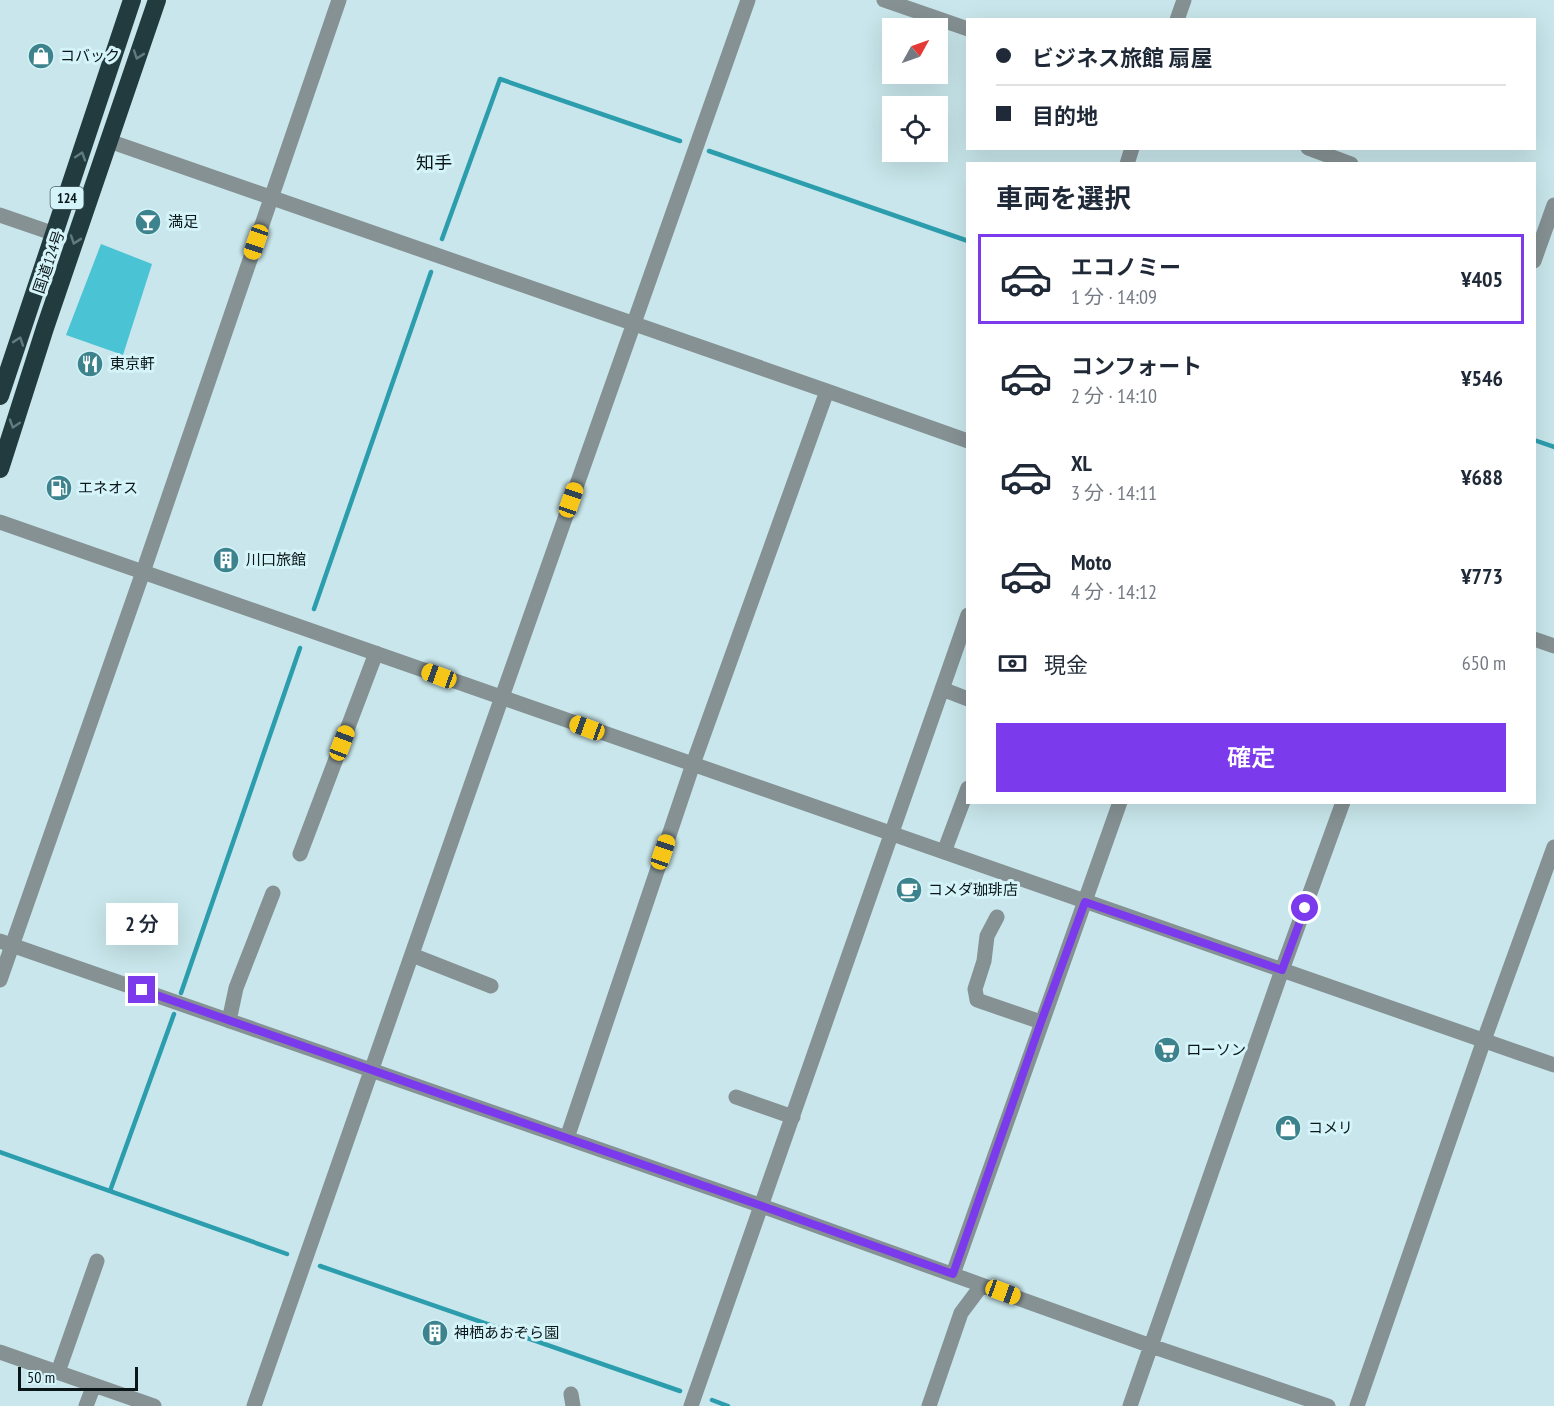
<!DOCTYPE html>
<html lang="ja">
<head>
<meta charset="utf-8">
<style>
	:root { --surface:#fff; --page:#f6f6f7; --text:#1f2937; --muted:#747a83; --line:#e0e1e3; --accent:#7c3aed }
	body { margin:0; font-family:"PT Sans Narrow","Noto Sans JP",sans-serif; background:var(--page); color:var(--text); height:100vh; display:flex; flex-direction:column; font-size:22px; white-space:nowrap }
	* { box-sizing:border-box; margin:0 }
	p { font-size:20px; color:var(--muted) }
	.icon { flex:none; width:33px; height:33px; fill:none; stroke:currentColor; stroke-width:2; stroke-linecap:round; stroke-linejoin:round }
	.map { position:relative; flex:1; overflow:hidden }
	.drawer { position:absolute; left:966px; top:162px; width:570px; height:642px; display:flex; flex-direction:column; background:var(--surface); border-radius:0px; box-shadow:0 6px 24px #0002 }
	.drawer>* { flex:none }
	.banner { position:absolute; left:966px; top:18px; width:570px; height:132px; border-radius:0px; box-shadow:0 6px 24px #0002; display:grid; align-content:center; height:132px; padding:0 30px; background:var(--surface) }
	.needle { width:39px; rotate:50deg }
	.tools { position:absolute; left:882px; top:18px; display:grid; gap:12px }
	.tools a { display:grid; place-items:center; width:66px; height:66px; border-radius:0px; background:var(--surface); box-shadow:0 6px 24px #0002; font-size:30px }
	.scale { position:absolute; left:18px; bottom:15px; width:120px; box-sizing:border-box; padding-left:6px; border:3px solid #0b1618; border-top:0; font-size:16px; line-height:21px; white-space:nowrap; color:#0b1618; -webkit-text-stroke:4px #d5f4f9; paint-order:stroke }
	.end { position:absolute; width:27px; height:27px; margin:-14px; border:8px solid #7c3aed; background:#fff; box-shadow:0 0 0 3px #fff }
	.from { border-radius:50% }
	.bubble { position:absolute; height:42px; border-radius:0px; background:var(--surface); box-shadow:0 6px 24px #0002; font-size:20px; font-weight:600; line-height:42px; text-align:center }
	.car { position:absolute; width:18px; height:36px; margin:-18px -9px; border-radius:8px; box-shadow:0 0 4px 2px #0007; background:linear-gradient(#f5c518 24%,#345 0 40%,#f5c518 0 76%,#345 0 86%,#f5c518 0) }
	.banner b { display:flex; align-items:center; gap:21px; height:57px; font-size:22px }
	.banner b+b { border-top:2px solid var(--line) }
	.banner i { width:15px; height:15px; background:var(--text) }
	ul { padding:0; list-style:none }
	li { display:flex; align-items:center; gap:18px; height:90px; margin:0 12px 9px; padding:0 18px; border:3px solid transparent; border-radius:0px }
	li div { flex:1 }
	li b { display:block; font-size:22px }
	li em { font-style:normal; font-weight:600 }
	li.on { border-color:var(--accent) }
	li>.icon { width:54px; height:54px; stroke-width:1.5 }
	h2 { padding:0 30px; font-size:27px; line-height:72px }
	.pay { display:flex; align-items:center; gap:15px; height:66px; padding:0 30px; font-size:22px }
	.pay p { margin-inline-start:auto }
	.cta { display:flex; gap:12px; margin-top:auto; padding:12px 30px }
	.cta a { flex:1; height:69px; border-radius:0px; background:var(--accent); color:#fff; font-size:24px; font-weight:600; line-height:69px; text-align:center }
	.map>svg:first-child { display:block }
	.green { fill:#4ac3d5 }
	.lines { fill:none; stroke-linecap:round; stroke-linejoin:round }
	.stream { stroke:#2c9dad; stroke-width:4.5 }
	.minor { stroke:#859193; stroke-width:15 }
	.highway { stroke:#213b3f; stroke-width:18 }
	.oneway { stroke:#607c80 }
	.route { stroke:#7c3aed; stroke-width:8 }
	.labels { text-anchor:middle; stroke-width:6; stroke-linejoin:round; paint-order:stroke }
	.shield { fill:#d5f4f9; stroke:#48595c; stroke-width:1.5 }
	.shield-label { font-size:14px; font-weight:bold; fill:#0b1618 }
	.poi-label { font-size:15px; fill:#0b1618; stroke:#d5f4f9; text-anchor:start }
	.street-label { font-size:15px; fill:#0b1618; stroke:#d5f4f9 }
	.quarter-label { font-size:18px; fill:#0b1618; stroke:#d5f4f9 }
</style>
</head>
<body>
<div class="map">
<svg width="1554" height="1406" viewBox="0 0 1554 1406">
	<rect width="100%" height="100%" fill="#c8e6eb"/>
	<path class="green" d="M101,244l51,20 -29,91 -57,-20z"/>
	<g class="lines">
		<path class="stream" d="M721,155l-12,-4 259,90
			M442,239l58,-160 180,62
			M1534,440l20,7
			M314,609l117,-337
			M181,993l119,-345
			M0,1152l287,102
			M110,1191l64,-177
			M320,1266l360,125
			M712,1400l16,6"/>
		<path class="minor" d="M884,0l84,29
			M1177,20l7,-20
			M109,141l718,250 141,50
			M1308,148l43,16
			M1127,164l5,-16
			M0,215l55,19
			M1534,261l20,-56
			M0,522l1554,543
			M1534,639l20,7
			M942,689l26,10
			M944,852l24,-64
			M300,854l76,-201
			M997,917l-10,19 -3,25 -9,28 2,11 64,22
			M0,941l762,265 389,140 177,60
			M412,955l79,31
			M0,980l143,-408 196,-572
			M229,1021l7,-33 37,-95
			M736,1097l57,20
			M567,1138l126,-374 134,-373
			M953,1274l167,-472
			M0,1352l154,54
			M58,1372l39,-111
			M571,1394l2,12
			M86,1406l8,-21
			M254,1406c164,-469 327,-938 494,-1406
			M691,1406l277,-791
			M929,1406l32,-93 21,-28
			M1130,1406l152,-436 61,-168
			M1357,1406l127,-366 70,-193"/>
		<path class="highway" d="M0,396l132,-396
			M0,469l45,-141 112,-328"/>
	</g>
	<defs><path id="oneway-chevron" d="M-2-3.5L2.5 0L-2 3.5" fill="none" stroke-width="1.6" stroke-linecap="round" stroke-linejoin="round" transform="scale(1.5)"/></defs>
	<g class="oneway">
		<use href="#oneway-chevron" transform="translate(138 55) rotate(109)"/>
		<use href="#oneway-chevron" transform="translate(81 156) rotate(-72)"/>
		<use href="#oneway-chevron" transform="translate(75 240) rotate(109)"/>
		<use href="#oneway-chevron" transform="translate(19 341) rotate(-71)"/>
		<use href="#oneway-chevron" transform="translate(14 424) rotate(108)"/>
	</g>
	<g class="lines">
		<path class="route" d="M142,990l620,216 191,68 88,-252 44,-120 197,68 23,-62"/>
	</g>
	<defs>
		<symbol id="shop-disc" viewBox="-11 -11 22 22"><circle r="9.5" fill="#3c838e" stroke="#d5f4f9"/><path d="M-5-2.5h2.3a2.7 3.5 0 0 1 5.4 0H5L5.5 6h-11ZM-1.5-2.5h3a1.5 2.3 0 0 0-3 0Z" fill="#fff"/></symbol>
		<symbol id="bar-disc" viewBox="-11 -11 22 22"><circle r="9.5" fill="#3c838e" stroke="#d5f4f9"/><path d="M-6-5H6L.8 .8V4.5H3.5V6h-7V4.5H-.8V.8Z" fill="#fff"/></symbol>
		<symbol id="restaurant-disc" viewBox="-11 -11 22 22"><circle r="9.5" fill="#3c838e" stroke="#d5f4f9"/><path d="M-5-6h1v4h1v-4h1v4h1v-4h1v5L-1.5 .5V6h-2V.5L-5-1ZM5-6V6H3V1.5H1.5Q1.5-4 5-6Z" fill="#fff"/></symbol>
		<symbol id="fuel-disc" viewBox="-11 -11 22 22"><circle r="9.5" fill="#3c838e" stroke="#d5f4f9"/><path d="M-5.5-6h7V0h2V4h1.3V-2.5L3-4.5l.8-.8L6-3V5H2.5V1h-1V6h-7ZM-4.2-4.7v3.2H.2V-4.7Z" fill="#fff"/></symbol>
		<symbol id="building-disc" viewBox="-11 -11 22 22"><circle r="9.5" fill="#3c838e" stroke="#d5f4f9"/><path d="M-4-6H4V6H1V3H-1V6H-4ZM-2.5-4.3h1.7v1.8h-1.7ZM.8-4.3h1.7v1.8H.8ZM-2.5-1h1.7V.8h-1.7ZM.8-1h1.7V.8H.8Z" fill="#fff"/></symbol>
		<symbol id="cafe-disc" viewBox="-11 -11 22 22"><circle r="9.5" fill="#3c838e" stroke="#d5f4f9"/><path d="M-5.5-4.5H6V0H3Q3 3.5 0 3.5H-2.5Q-5.5 3.5-5.5 0ZM3-3.2v2h1.7v-2ZM-6 4.5H4V6H-6Z" fill="#fff"/></symbol>
		<symbol id="supermarket-disc" viewBox="-11 -11 22 22"><circle r="9.5" fill="#3c838e" stroke="#d5f4f9"/><path d="M-6-5.5h2.5l.6 2H6L4.5 2H-2.5L-4.4-4H-6ZM-1.5 3.2a1.3 1.3 0 1 0 .1 0ZM3 3.2a1.3 1.3 0 1 0 .1 0Z" fill="#fff"/></symbol>
	</defs>
	<g fill-rule="evenodd">
		<use href="#shop-disc" x="26" y="41" width="30" height="30"/>
		<use href="#bar-disc" x="133" y="207" width="30" height="30"/>
		<use href="#restaurant-disc" x="75" y="349" width="30" height="30"/>
		<use href="#fuel-disc" x="44" y="473" width="30" height="30"/>
		<use href="#building-disc" x="211" y="545" width="30" height="30"/>
		<use href="#cafe-disc" x="894" y="875" width="30" height="30"/>
		<use href="#supermarket-disc" x="1152" y="1035" width="30" height="30"/>
		<use href="#shop-disc" x="1273" y="1113" width="30" height="30"/>
		<use href="#building-disc" x="420" y="1318" width="30" height="30"/>
	</g>
	<g class="labels">
		<rect class="shield" x="50.5" y="187" width="33" height="22" rx="4.5"/>
		<g class="shield-label">
			<text x="67" y="203">124</text>
		</g>
		<g class="poi-label">
			<text x="60" y="61">コバック</text>
			<text x="168" y="227">満足</text>
			<text x="110" y="369">東京軒</text>
			<text x="78" y="493">エネオス</text>
			<text x="246" y="565">川口旅館</text>
			<text x="928" y="895">コメダ珈琲店</text>
			<text x="1186" y="1055">ローソン</text>
			<text x="1308" y="1133">コメリ</text>
			<text x="454" y="1338">神栖あおぞら園</text>
		</g>
		<g class="street-label">
			<text transform="translate(49 262) rotate(-71)" y="5">国道124号</text>
		</g>
		<g class="quarter-label">
			<text x="434" y="169">知手</text>
		</g>
	</g>
</svg>
<div class="tools">
<a><svg class="needle" viewBox="-14 -14 28 28"><path d="M0-13l5 13h-10z" fill="#e53935"/><path d="M0 13l5-13h-10z" fill="#747a83"/></svg></a>
<a><svg class="icon" aria-label="locate" viewBox="0 0 24 24"><circle cx="12" cy="12" r="6"/><path d="M12 2v4M12 18v4M2 12h4M18 12h4"/></svg></a>
</div>
<div class="scale">50 m</div>
<i class="end from" style="left:1305px;top:908px"></i>
<i class="end" style="left:142px;top:990px"></i>
<div class="bubble" style="left:106px;top:903px;width:72px">2 分</div>
<i class="car" style="left:256px;top:242px;rotate:199deg"></i>
<i class="car" style="left:571px;top:500px;rotate:19deg"></i>
<i class="car" style="left:439px;top:676px;rotate:290deg"></i>
<i class="car" style="left:587px;top:728px;rotate:290deg"></i>
<i class="car" style="left:342px;top:743px;rotate:21deg"></i>
<i class="car" style="left:663px;top:852px;rotate:19deg"></i>
<i class="car" style="left:1003px;top:1292px;rotate:110deg"></i>
<div class="banner">
<b><i class="from"></i>ビジネス旅館 扇屋</b>
<b><i></i>目的地</b>
</div>
<section class="drawer">
<h2>車両を選択</h2>
<ul>
<li class="on"><svg class="icon" aria-label="car" viewBox="0 0 24 24"><path d="M5 17H2v-5l4-1 3-4h7l3 4 3 1v5h-3M9 17h6M6 11h13"/><circle cx="7" cy="17" r="2"/><circle cx="17" cy="17" r="2"/></svg><div><b>エコノミー</b><p>1 分 · 14:09</p></div><em>¥405</em></li>
<li><svg class="icon" aria-label="car" viewBox="0 0 24 24"><path d="M5 17H2v-5l4-1 3-4h7l3 4 3 1v5h-3M9 17h6M6 11h13"/><circle cx="7" cy="17" r="2"/><circle cx="17" cy="17" r="2"/></svg><div><b>コンフォート</b><p>2 分 · 14:10</p></div><em>¥546</em></li>
<li><svg class="icon" aria-label="car" viewBox="0 0 24 24"><path d="M5 17H2v-5l4-1 3-4h7l3 4 3 1v5h-3M9 17h6M6 11h13"/><circle cx="7" cy="17" r="2"/><circle cx="17" cy="17" r="2"/></svg><div><b>XL</b><p>3 分 · 14:11</p></div><em>¥688</em></li>
<li><svg class="icon" aria-label="car" viewBox="0 0 24 24"><path d="M5 17H2v-5l4-1 3-4h7l3 4 3 1v5h-3M9 17h6M6 11h13"/><circle cx="7" cy="17" r="2"/><circle cx="17" cy="17" r="2"/></svg><div><b>Moto</b><p>4 分 · 14:12</p></div><em>¥773</em></li>
</ul>
<div class="pay"><svg class="icon" aria-label="cash" viewBox="0 0 24 24"><path d="M3 7h18v10H3z"/><circle cx="12" cy="12" r="2"/></svg>現金<p>650 m</p></div>
<div class="cta"><a>確定</a></div>
</section>
</div>
</body>
</html>
